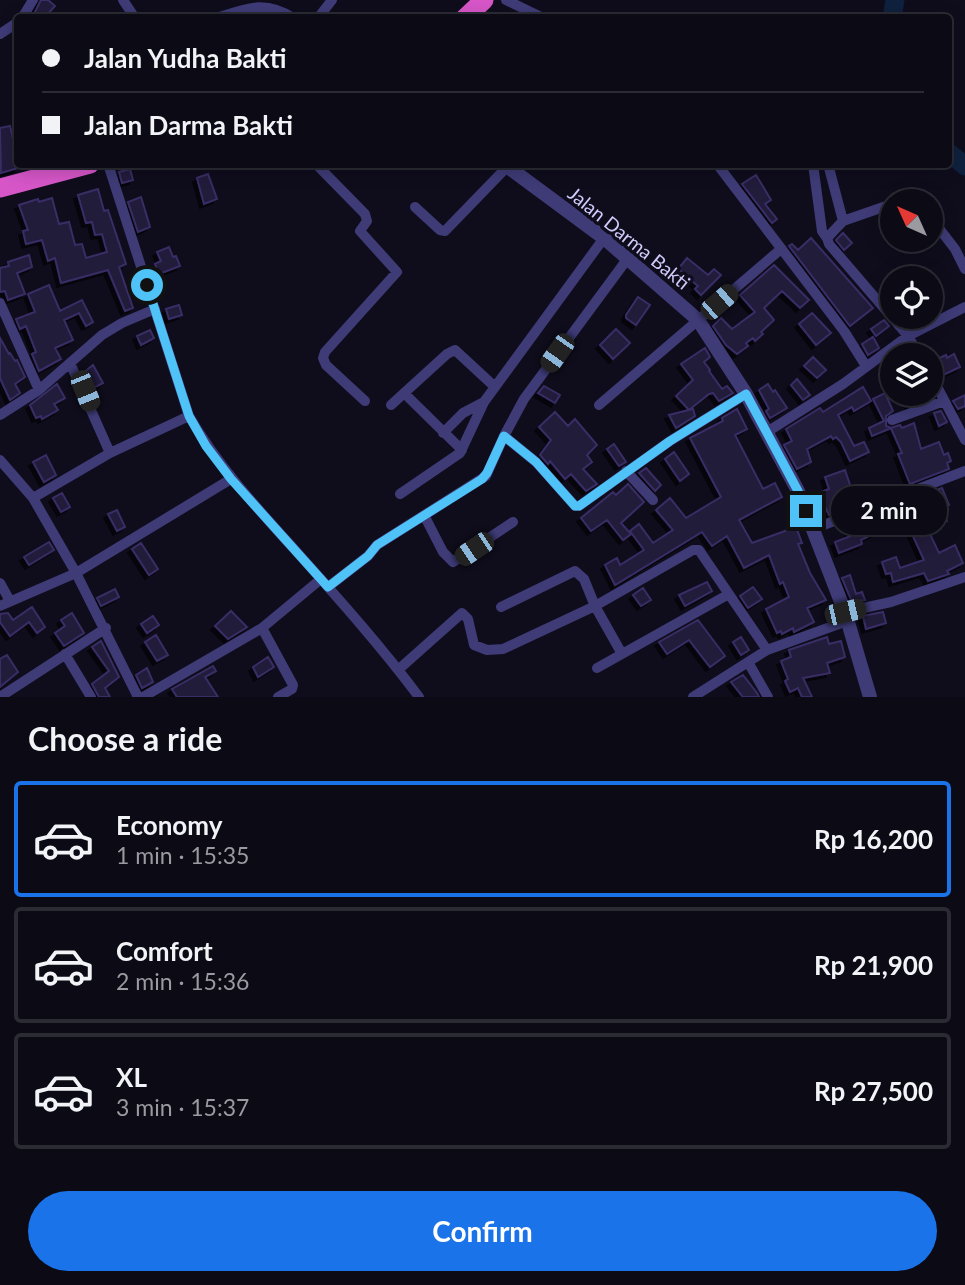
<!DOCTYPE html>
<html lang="en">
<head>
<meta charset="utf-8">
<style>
	:root { --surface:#0b0a15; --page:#14131e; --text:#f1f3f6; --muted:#9a9aa0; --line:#2b2b34; --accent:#1a73e8 }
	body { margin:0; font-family:Lato,sans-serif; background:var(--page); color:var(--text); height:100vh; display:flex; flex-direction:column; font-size:26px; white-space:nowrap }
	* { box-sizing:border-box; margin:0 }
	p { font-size:23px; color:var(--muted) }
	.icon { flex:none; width:38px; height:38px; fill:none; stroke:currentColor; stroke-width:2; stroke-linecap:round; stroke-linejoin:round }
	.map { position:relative; height:697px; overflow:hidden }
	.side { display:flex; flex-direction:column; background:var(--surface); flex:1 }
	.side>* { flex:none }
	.hud { position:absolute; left:14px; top:14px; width:938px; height:154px; border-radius:7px; box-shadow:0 4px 18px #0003,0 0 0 2px var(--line); display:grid; align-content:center; height:154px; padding:0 28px; background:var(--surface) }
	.needle { width:46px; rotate:315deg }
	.tools { position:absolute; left:880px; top:189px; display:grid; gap:14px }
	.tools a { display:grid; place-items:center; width:63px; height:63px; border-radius:50%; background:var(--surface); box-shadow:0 4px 18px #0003,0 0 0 2px var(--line); font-size:35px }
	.end { position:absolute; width:32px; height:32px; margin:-16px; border:9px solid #4fc3f7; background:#111; box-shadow:0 0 0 4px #111 }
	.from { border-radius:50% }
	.bubble { position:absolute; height:49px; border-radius:24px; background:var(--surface); box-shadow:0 4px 18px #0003,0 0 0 2px var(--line); font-size:23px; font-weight:700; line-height:49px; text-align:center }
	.car { position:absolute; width:21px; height:42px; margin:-21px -10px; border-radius:9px; box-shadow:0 0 5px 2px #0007; background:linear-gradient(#222 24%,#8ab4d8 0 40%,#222 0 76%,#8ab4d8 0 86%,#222 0) }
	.hud b { display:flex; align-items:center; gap:24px; height:66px; font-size:26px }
	.hud b+b { border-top:2px solid var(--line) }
	.hud i { width:18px; height:18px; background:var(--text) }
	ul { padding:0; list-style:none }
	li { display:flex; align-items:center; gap:21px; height:116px; margin:0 14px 10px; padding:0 14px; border:4px solid var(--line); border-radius:7px }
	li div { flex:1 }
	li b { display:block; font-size:26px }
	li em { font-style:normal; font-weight:700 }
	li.on { border-color:var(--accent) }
	li>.icon { width:63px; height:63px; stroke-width:1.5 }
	h2 { padding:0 28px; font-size:32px; line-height:84px }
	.action { display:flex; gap:14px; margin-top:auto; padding:14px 28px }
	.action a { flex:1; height:80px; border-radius:42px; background:var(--accent); color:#fff; font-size:28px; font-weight:700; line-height:80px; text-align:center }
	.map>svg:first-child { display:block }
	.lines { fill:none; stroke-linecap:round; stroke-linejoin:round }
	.river { stroke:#0f213e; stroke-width:19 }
	.building { fill:#211a3b; stroke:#392e65; stroke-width:2; filter:url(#shadow) }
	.minor { stroke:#3e3b77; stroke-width:10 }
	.tertiary { stroke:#3e3b77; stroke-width:14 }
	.trunk { stroke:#d656c8; stroke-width:19 }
	.route { stroke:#4fc3f7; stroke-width:9 }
	.labels { text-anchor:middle; stroke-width:7; stroke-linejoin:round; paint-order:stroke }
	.street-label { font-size:19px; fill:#d1cbfb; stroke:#0f0d1c }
</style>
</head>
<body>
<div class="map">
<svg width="965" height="697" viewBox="0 0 965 697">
	<defs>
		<filter id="shadow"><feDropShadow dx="-4" dy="4" stdDeviation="0" flood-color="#0009"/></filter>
	</defs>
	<rect width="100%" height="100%" fill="#0f0d1c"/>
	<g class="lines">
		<path class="river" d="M892,18l3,-18
			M948,152l17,14"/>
	</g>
	<path class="building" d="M41,0h7l7,6 -11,12h-12z
		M10,126l5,23h3v19l-17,5 -1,-45z
		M130,169l3,11 -11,3 -3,-11z
		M208,174l9,25 -13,5 -7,-26z
		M756,175l15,25 -6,4 12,15 -5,4 -30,-39z
		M98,189l6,22 4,-1 18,54 -7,3 14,41 -8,3 -17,-41 -47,13 -6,-25 -7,3 -6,-21 -16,4 -3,-13 5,-1 -9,-25 19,-6 1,3 13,-4 7,26 10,-2 6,23 7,-1 4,14 21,-6 -5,-18 -7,1 -3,-13 -6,1 -8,-28z
		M141,197l9,30 -12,5 -10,-30z
		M843,233l9,10 -8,7 -8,-10z
		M811,238l62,70 -23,18 -61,-80 3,-2 6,6z
		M169,247l4,10 3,-1 4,10 -21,8 -4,-10 6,-3 -4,-9z
		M29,255l3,12 -15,6 8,21 -17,6 -3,-9 -5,1v-24l9,-2 -1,-4z
		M687,258l21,17 6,-6 7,6 -20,20 -6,-6 3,-3 -20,-17z
		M774,265l35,35 -9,8 -18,-17 -18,17 10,12 -13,12 2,2 -8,7 -2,-3 -7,5 2,3 -11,8 -11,-9 -13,-19 8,-8 11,11 23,-17 -15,-17z
		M49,285l11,26 22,-11 11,22 -7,4 -7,-13 -15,7 9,20 -18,8 6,11 -22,12 -7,-17 4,-2 -10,-26 -6,3 -4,-10 19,-7 -7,-18z
		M638,297l12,8 -14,20 -10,-7v-3z
		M179,305l3,10 -13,4 -3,-10z
		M812,313l19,20 -15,12 -17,-21z
		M884,320l5,6 -13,10 -5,-7z
		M616,329l14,14 -17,16 -13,-14z
		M150,330l4,8 -13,7 -4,-9z
		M873,337l6,11 -11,7 -6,-11z
		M0,338l9,16 1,-1 5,8 2,-1 8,17 -10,7 5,9 -10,7 -10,-22z
		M705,348l5,9 -6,5 6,8 -1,1 13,18 5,-3 6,7 -14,8 -6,-8 -4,1 -20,16 -13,-14 17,-16 -12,-16z
		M954,354l6,13 -19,9 -5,-7 -5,-2v-5l15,-7 1,3z
		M813,357l13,13 -9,8 -13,-12z
		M93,365l10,18 -12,6 -8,-16z
		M797,379l13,16 -7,5 -12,-15z
		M57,384l8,14 -11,6 4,6 -16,9 -1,-3 -5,2 -6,-13z
		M768,384l5,8 2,-2 12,18 -17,10 -4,-7 3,-2 -10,-19z
		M544,386l16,9 -5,8 -17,-10z
		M863,387l8,14 -17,10 -2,-4 -14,8 16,31 10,-4 5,10 -19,9 -9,-19 -5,-5 -3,2 -2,-3 -24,13 4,13 -14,7 -13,-24 8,-4 -6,-12 34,-21 3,4z
		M885,393l8,18 -7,5v10l5,2 9,-3 2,3 12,-5 7,26 18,-7 5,13 4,-2 3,8 -4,2 2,6 -39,15 -12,-30 4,-1 -11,-25 -19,8 -3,-8 15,-7 -11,-22z
		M904,394h11l3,7 -9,4z
		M965,395v11l-7,3 -5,-8z
		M693,409l2,7 -19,12 -7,-13z
		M737,409l10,20 -12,6 28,54 12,-6 7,14 -43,23 13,23 44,-16 6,16 -4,1 12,29 16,27 -19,8 7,14 -20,10 -1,-4 -11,6 -1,-3 -4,2 -11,-24 23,-12 -6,-15 -3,2 -11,-29 -25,13 -17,-32 -15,10 -10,-14 -87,53 -10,-20 12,-7 3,7 24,-15 -14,-19 9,-7 14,19 20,-13 -17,-20 14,-12 16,20 35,-21 -31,-59 33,-17 -1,-3z
		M941,411l6,11 -8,4 -5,-13z
		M555,412l13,14 7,-7 22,26 -10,10 5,7 -9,7 14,15 -11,7 -15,-17 -6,5 -15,-18 -2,3 -8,-9 11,-15 -12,-13z
		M614,444l12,18 -7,4 -12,-17z
		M674,452l15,22 -9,7 -15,-22z
		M46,455l10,20 -12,7 -11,-20z
		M646,468l15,17 -6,6 -16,-18z
		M845,470l6,18 -4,2 5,16 -23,9 -10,-22 10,-4 -4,-12z
		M628,484l16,18 -23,21 10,11 -8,6 -16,-20 -16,11 -10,-13 32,-26 3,3z
		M942,488l7,17 -7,3 5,13 -19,9 11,23 16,-8 8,18 -16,8 2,3 -21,7 -4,-8 -31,9 -2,-9 -5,1 -4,-12 14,-5 4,11 24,-8 -17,-37 18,-8 -7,-18z
		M62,493l8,14 -9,5 -8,-14z
		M899,505l6,12 -44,23 1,4 -23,9 -4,-11 16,-6 -5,-11 11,-4 1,2h4z
		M117,510l8,17 -8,4 -9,-17z
		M49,542l5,8 -25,15 -5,-8z
		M141,543l17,26 -9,6 -17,-26z
		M850,575l6,19 6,-2 3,8 -13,2 -10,-24z
		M707,582l5,9 -27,15 -6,-11z
		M753,587l9,12 -14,9 -8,-12z
		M643,588l8,12 -10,6 -8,-11z
		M115,589l4,8 -18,9 -4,-8z
		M32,607l13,20 -8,6 -8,-11 -19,14 -10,-14v-8l8,-1 5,7z
		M231,611l16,16 -19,12 -13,-13z
		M883,612l3,11 -20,6 -3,-13z
		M72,613l12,20 -20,13 -9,-13 10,-7 -4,-6z
		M153,616l6,9 -12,8 -6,-9z
		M698,620l27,36 -15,11 -21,-27 -22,14 -8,-12z
		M156,635l12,20 -11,6 -12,-19z
		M741,637l8,13 -8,5 -8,-13z
		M827,637l2,7 12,-3 4,16 -18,6 3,10 -27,5 9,19h-10l-4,-9 -8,4 -5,-11 3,-2 -7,-18 10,-4 -2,-7z
		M101,641l18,36 -14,11 5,9h-11l-7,-13 17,-13 -17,-24z
		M7,655l11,17 -18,15v-28z
		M268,657l6,10 -16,10 -5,-10z
		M213,666l3,5 -11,6 13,20h-41l-5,-8z
		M147,668l6,14 -11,6 -6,-13z
		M743,675l14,18 2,4h-16l-12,-15z"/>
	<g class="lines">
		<path class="minor" d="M123,0l12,18
			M506,0l37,18
			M22,18l11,-18
			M217,18c30,-10 48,-18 76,0
			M318,18l14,-18
			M0,34l18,-12
			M108,164l81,252c29,50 67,91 106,134 42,47 86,96 124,147
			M316,164l49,50 2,7 -7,10 37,41 -72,80 -2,6 3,7 39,36
			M717,164l127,167 22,35
			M813,164l9,67 5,7
			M828,164l15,57 -16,17 2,6 79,92 11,19
			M902,201h5
			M415,207l25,23 5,1 62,-64
			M931,218l24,31 10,20
			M843,221l49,-17
			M0,303l39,87
			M70,363l40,90
			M931,375l34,65
			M405,394l57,56
			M391,405l56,-51 8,-4 40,37
			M599,405l182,-156
			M0,415l39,-25 63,-55 20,-12 33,-14
			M892,420l52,-19
			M767,432l76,-48 65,-48 57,-29
			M443,433l20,-20 21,-11
			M504,436l32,26 39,44h4l91,-65 76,-47
			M0,460l33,38 43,75 155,-94
			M626,471l27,29
			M400,494l60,-41 24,-51 120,-164
			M33,498l77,-45 79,-37
			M425,517l18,35 10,10 60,-40
			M813,529l152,-58
			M0,583l10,18
			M328,587l40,-31 9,-11 109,-69 18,-40 20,-37 104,-141
			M0,606l76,-33 62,124
			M501,607l74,-36 9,8 11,27 27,48
			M845,612l46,-10 74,-25
			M262,628l31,57 -1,4 -14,8
			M65,654l26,43
			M748,662l20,35
			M597,668l132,-74
			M398,670l64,-57 6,6 6,26 13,5 16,-1 92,-43 98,-56h6l4,6 64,94
			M0,697l106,-69
			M143,697l119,-69 59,-49
			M693,697l74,-47 80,-29"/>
		<path class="tertiary" d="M504,164l100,74 94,82 48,74 52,97 47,121 25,85"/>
		<path class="trunk" d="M465,18l19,-18
			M0,188l90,-24"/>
	</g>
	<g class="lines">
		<path class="route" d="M147,285l42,131 17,30 25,33 97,108 40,-31 9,-11 105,-66 5,-6 17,-37 32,26 39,44h4l91,-65 76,-47 52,97 8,20"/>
	</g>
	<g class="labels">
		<g class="street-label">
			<text transform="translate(629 238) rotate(39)" y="7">Jalan Darma Bakti</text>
		</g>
	</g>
</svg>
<div class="tools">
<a><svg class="needle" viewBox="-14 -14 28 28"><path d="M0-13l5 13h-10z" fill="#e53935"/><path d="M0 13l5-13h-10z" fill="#9a9aa0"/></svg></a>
<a><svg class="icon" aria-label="locate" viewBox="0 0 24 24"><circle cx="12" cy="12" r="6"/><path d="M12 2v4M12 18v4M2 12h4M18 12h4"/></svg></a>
<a><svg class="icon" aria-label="layers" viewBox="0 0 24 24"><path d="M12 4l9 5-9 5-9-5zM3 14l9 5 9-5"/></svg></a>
</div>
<i class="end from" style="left:147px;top:285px"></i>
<i class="end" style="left:806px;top:511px"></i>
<div class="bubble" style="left:831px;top:486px;width:116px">2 min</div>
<i class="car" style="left:719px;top:302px;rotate:49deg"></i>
<i class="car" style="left:557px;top:353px;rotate:215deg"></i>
<i class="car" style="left:85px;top:391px;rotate:158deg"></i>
<i class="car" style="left:474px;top:549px;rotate:236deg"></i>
<i class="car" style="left:845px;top:612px;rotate:77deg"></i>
<div class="hud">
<b><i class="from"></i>Jalan Yudha Bakti</b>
<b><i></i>Jalan Darma Bakti</b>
</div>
</div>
<section class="side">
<h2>Choose a ride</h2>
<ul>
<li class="on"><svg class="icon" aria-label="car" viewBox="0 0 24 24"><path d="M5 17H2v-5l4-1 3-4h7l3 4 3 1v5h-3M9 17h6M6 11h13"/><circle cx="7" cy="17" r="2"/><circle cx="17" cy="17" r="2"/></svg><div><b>Economy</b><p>1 min · 15:35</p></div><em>Rp 16,200</em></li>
<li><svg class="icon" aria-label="car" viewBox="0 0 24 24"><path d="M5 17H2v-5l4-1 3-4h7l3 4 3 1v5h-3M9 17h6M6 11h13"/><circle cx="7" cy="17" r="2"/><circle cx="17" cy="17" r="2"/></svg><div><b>Comfort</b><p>2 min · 15:36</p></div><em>Rp 21,900</em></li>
<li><svg class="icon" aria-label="car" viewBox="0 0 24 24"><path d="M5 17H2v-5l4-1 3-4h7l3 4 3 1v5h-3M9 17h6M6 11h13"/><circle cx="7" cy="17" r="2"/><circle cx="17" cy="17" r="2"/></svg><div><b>XL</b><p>3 min · 15:37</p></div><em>Rp 27,500</em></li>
</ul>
<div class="action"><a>Confirm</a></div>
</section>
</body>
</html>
